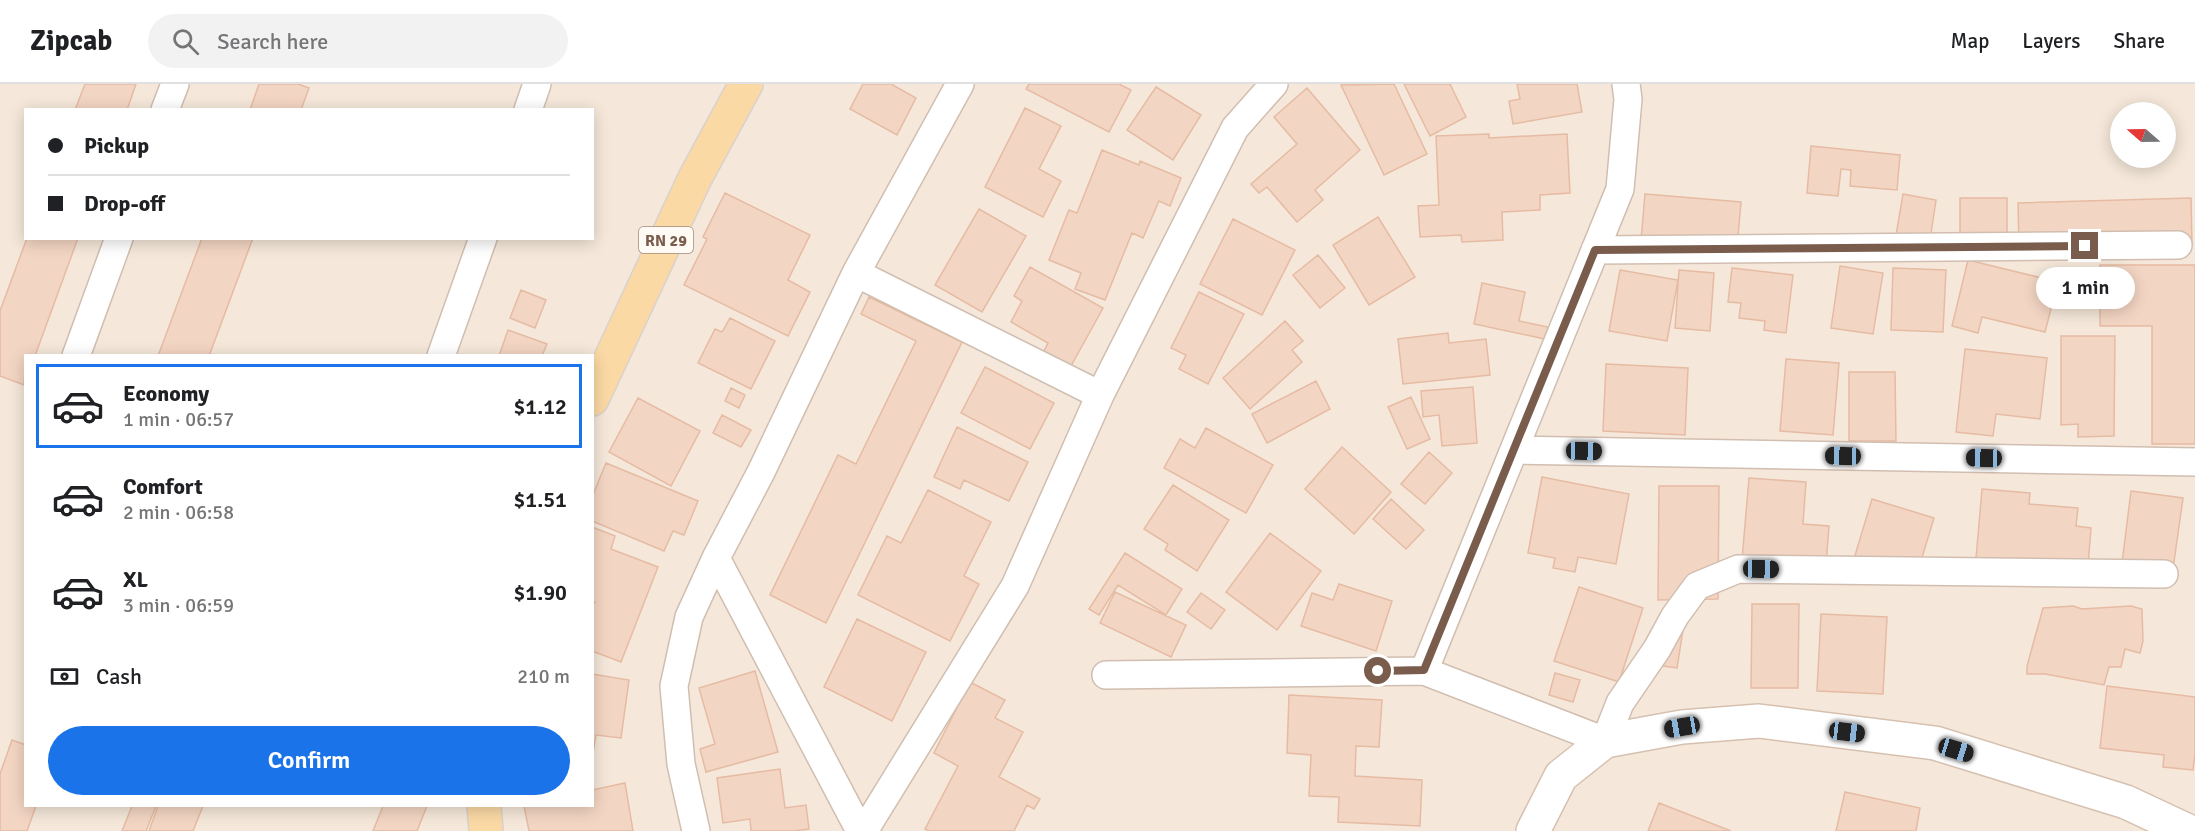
<!DOCTYPE html>
<html lang="en">
<head>
<meta charset="utf-8">
<style>
	:root { --surface:#fff; --page:#f2f2f2; --text:#202124; --muted:#757577; --line:#e0e0e0; --accent:#1a73e8 }
	body { margin:0; font-family:Signika,sans-serif; background:var(--page); color:var(--text); height:100vh; display:flex; flex-direction:column; font-size:22px; white-space:nowrap }
	* { box-sizing:border-box; margin:0 }
	p { font-size:20px; color:var(--muted) }
	.icon { flex:none; width:33px; height:33px; fill:none; stroke:currentColor; stroke-width:2; stroke-linecap:round; stroke-linejoin:round }
	.map { position:relative; flex:1; overflow:hidden }
	.side { position:absolute; left:24px; top:270px; width:570px; height:453px; display:flex; flex-direction:column; background:var(--surface); border-radius:0px; box-shadow:0 3px 15px #0003 }
	.side>* { flex:none }
	.top-card { position:absolute; left:24px; top:24px; width:570px; height:132px; border-radius:0px; box-shadow:0 3px 15px #0003; display:grid; align-content:center; height:132px; padding:0 24px; background:var(--surface) }
	.needle { width:39px; rotate:290deg }
	.fabs { position:absolute; left:2110px; top:18px; display:grid; gap:12px }
	.fabs a { display:grid; place-items:center; width:66px; height:66px; border-radius:50%; background:var(--surface); box-shadow:0 3px 15px #0003; font-size:30px }
	.end { position:absolute; width:27px; height:27px; margin:-14px; border:8px solid #7a5c4d; background:#fff; box-shadow:0 0 0 3px #fff }
	.from { border-radius:50% }
	.bubble { position:absolute; height:42px; border-radius:21px; background:var(--surface); box-shadow:0 3px 15px #0003; font-size:20px; font-weight:600; line-height:42px; text-align:center }
	.car { position:absolute; width:18px; height:36px; margin:-18px -9px; border-radius:8px; box-shadow:0 0 4px 2px #0007; background:linear-gradient(#222 24%,#8ab4d8 0 40%,#222 0 76%,#8ab4d8 0 86%,#222 0) }
	.top-card b { display:flex; align-items:center; gap:21px; height:57px; font-size:22px }
	.top-card b+b { border-top:2px solid var(--line) }
	.top-card i { width:15px; height:15px; background:var(--text) }
	ul { padding:10px 0 0; list-style:none }
	li { display:flex; align-items:center; gap:18px; height:84px; margin:0 12px 9px; padding:0 12px; border:3px solid transparent; border-radius:0px }
	li div { flex:1 }
	li b { display:block; font-size:22px }
	li em { font-style:normal; font-weight:600 }
	li.active { border-color:var(--accent) }
	li>.icon { width:54px; height:54px; stroke-width:1.5 }
	.pay { display:flex; align-items:center; gap:15px; height:66px; padding:0 24px; font-size:22px }
	.pay p { margin-inline-start:auto }
	.action { display:flex; gap:12px; margin-top:auto; padding:12px 24px }
	.action a { flex:1; height:69px; border-radius:36px; background:var(--accent); color:#fff; font-size:24px; font-weight:600; line-height:69px; text-align:center }
	header { display:flex; align-items:center; gap:36px; box-sizing:border-box; height:84px; padding:0 30px; background:var(--surface); border-bottom:2px solid var(--line) }
	header strong { font-size:28px }
	nav { display:flex; gap:33px; margin-inline-start:auto; font-size:21px }
	.search { width:420px; height:54px; background:var(--page); display:flex; align-items:center; gap:15px; box-sizing:border-box; padding:0 21px; border-radius:33px; color:var(--muted); font-size:22px }
	.map>svg:first-child { display:block }
	.residential { fill:#f5e8da; fill-rule:evenodd }
	.building { fill:#f3d5c3; stroke:#e6bba3; stroke-width:1.5 }
	.lines { fill:none; stroke-linecap:round; stroke-linejoin:round }
	.minor-casing { stroke:#d1beb0; stroke-width:30 }
	.secondary-casing { stroke:#d6c0b0; stroke-width:36 }
	.primary-casing { stroke:#dad1cd; stroke-width:36 }
	.minor { stroke:#fff; stroke-width:27 }
	.secondary { stroke:#fff; stroke-width:33 }
	.primary { stroke:#fbd9a5; stroke-width:33 }
	.route { stroke:#7a5c4d; stroke-width:8 }
	.labels { text-anchor:middle; stroke-width:4.5; stroke-linejoin:round; paint-order:stroke }
	.shield { fill:#fffaf3; stroke:#a28b7f; stroke-width:1.5 }
	.shield-label { font-size:16px; font-weight:bold; fill:#7a5c4d }
</style>
</head>
<body>
<header>
<strong>Zipcab</strong>
<div class="search"><svg class="icon" aria-label="search" viewBox="0 0 24 24"><circle cx="10" cy="10" r="6"/><path d="M15 15l6 6"/></svg>Search here</div>
<nav><a>Map</a><a>Layers</a><a>Share</a></nav>
</header>
<div class="map">
<svg width="2195" height="747" viewBox="0 0 2195 747">
	<rect width="100%" height="100%" fill="#fdf6ec"/>
	<path class="residential" d="M0,0h2195v747h-2195zM26,26h566v128h-566zM2121,28h45v46h-45zM26,272h566v450h-566z"/>
	<path class="building" d="M85,0h51l-9,26h-52z
		M259,0h39l11,4 -8,22h-51z
		M863,0h28l25,14 -19,37 -47,-26z
		M1029,0h90l12,6 -22,42 -83,-43z
		M1394,0l33,70 -43,21 -43,-90z
		M1404,0h46l16,33 -36,19z
		M1517,0h60l5,28 -69,12 -4,-23 11,-2z
		M1156,3l45,28 -28,45 -46,-30z
		M1307,4l53,62 -45,40 8,10 -26,22 -30,-35 -8,6 -8,-9 46,-40 -23,-27z
		M1025,24l36,18 -22,43 22,12 -18,36 -58,-30z
		M1489,50v4l78,-4 3,59 -30,2v15l-38,2 1,28 -41,2 -1,-7 -41,2 -2,-31 21,-1 -3,-69z
		M1811,62l89,9 -3,35 -47,-4 1,-16 -10,-1 -3,27 -31,-3z
		M1102,66l37,15 1,-4 41,17 -11,28 -11,-5 -16,37 -11,-5 -27,67 -30,-11 6,-16 -32,-13 20,-50 8,3z
		M725,109l85,42 -22,45 22,12 -22,44 -104,-51 23,-46 -4,-2z
		M1645,110l96,8 -4,46 -97,4z
		M1903,110l33,6 -7,47 -34,-6z
		M1960,114h47v53h-47z
		M2191,114l1,47 -173,5 -1,-47z
		M979,125l47,27 -44,76 -47,-27z
		M1378,133l37,60 -46,28 -36,-60z
		M1233,135l62,31 -33,65 -62,-31z
		M27,154h51l-43,118h-9l-2,29 -24,-9v-65z
		M202,154h51l-44,118h-51z
		M1318,171l27,33 -25,20 -27,-33z
		M1968,176l90,22 -13,50 -63,-15 -4,16 -26,-7z
		M2100,181h95v179h-43v-118h-52z
		M1840,182l43,7 -10,61 -42,-6z
		M1030,183l73,41 -32,58 -27,-15 4,-8 -37,-21 11,-21 -8,-5z
		M1732,184l61,7 -7,58 -22,-3 1,-9 -26,-3 2,-15 -13,-1z
		M1893,184l53,2 -3,62 -52,-2z
		M1620,186l58,10 -11,61 -58,-10z
		M1679,186l35,3 -4,58 -35,-3z
		M1482,199l43,9 -6,29 29,6 -3,12 -71,-15z
		M521,206l25,10 -11,28 -25,-10z
		M1199,208l45,22 -36,70 -29,-15 7,-14 -15,-7z
		M869,213l93,45 -136,281 -56,-28 68,-140 18,9 60,-123 -55,-27z
		M730,234l45,23 -24,48 -53,-26 17,-34 7,3z
		M1285,237l18,20 -11,9 10,12 -52,47 -27,-31z
		M508,246l39,14 -5,12h-43z
		M1448,249l1,10 37,-4 4,36 -87,9 -5,-45z
		M2061,252h54l-1,100 -36,1v-13l-17,1z
		M1965,265l82,9 -7,61 -44,-5 -3,22 -37,-4z
		M1786,275l53,4 -6,72 -53,-4z
		M1606,280l82,4 -3,67 -82,-4z
		M985,283l69,36 -24,46 -69,-36z
		M1849,288h46l1,69h-47z
		M1316,297l14,28 -63,34 -15,-29z
		M1473,303l4,56 -35,3 -3,-31 -16,2 -2,-26z
		M731,304l14,7 -6,13 -14,-7z
		M1411,313l19,42 -23,10 -19,-42z
		M638,314l62,33 -29,55 -62,-34z
		M722,331l29,15 -10,17 -28,-14z
		M957,343l71,35 -19,39 -45,-21 -4,9 -26,-12z
		M1206,344l67,37 -27,48 -82,-45 16,-29 15,9z
		M1342,363l49,45 -37,42 -49,-45z
		M1429,368l23,21 -27,31 -24,-20z
		M606,379l92,38 -14,34 -11,-4 -9,20 -72,-30v-24z
		M1542,393l87,17 -13,70 -38,-7 -3,15 -22,-4 2,-10 -27,-5z
		M1749,394l57,4 -3,42 26,2 -4,51 -84,-6z
		M1173,401l56,35 -32,51 -32,-21 3,-6 -24,-15z
		M1659,402h60l-1,113 -60,1z
		M1982,405l48,4 -1,11 49,4 -2,18 15,2 -4,52 -112,-10z
		M928,406l63,32 -27,54 15,8 -29,57 -92,-46 29,-59 14,7z
		M2131,407l52,7 -10,71 -51,-6z
		M1391,415l33,31 -18,19 -33,-30z
		M1872,415l62,19 -19,63 -62,-19z
		M592,443l23,9 -4,13 47,18 -37,95 -29,-11v-44l3,-5 -3,-1z
		M1270,449l51,38 -44,59 -51,-38z
		M1125,469l57,36 -16,26 -48,-30 -19,30 -10,-6z
		M1339,500l53,17 -16,50 -75,-25 11,-33 21,7z
		M1579,503l64,21 -24,74 -65,-21z
		M1115,508l71,33 -15,32 -71,-34z
		M1201,509l24,17 -14,19 -24,-17z
		M1752,520h47l-1,84h-47z
		M2073,522l9,3 49,-3 11,3 1,32 -3,12 -15,-4 -4,18h-12l-5,18 -59,-11h-18v-8l16,-58z
		M1821,530l66,3 -4,77 -66,-3z
		M857,535l69,33 -34,69 -68,-34z
		M1654,542l29,4 -6,38 -28,-4z
		M755,587l23,81 -72,20 -6,-23 15,-5 -16,-56z
		M1555,589l25,7 -7,22 -24,-7z
		M592,590l37,6 -8,58 -25,-3 -4,24z
		M970,598l35,18 -10,18 28,14 -24,45 41,22 -6,10 -7,-4 -13,26h-85l-4,-2 33,-63 -24,-13z
		M2107,602l88,11v57l-2,16 -30,-3 1,-12 -64,-7z
		M1289,611l93,5 -3,47 -23,-1 -1,30 67,4 -2,46 -82,-4 1,-25 -30,-1 2,-41 -24,-2z
		M12,656l14,5v61h10l-9,25h-27v-57z
		M780,685l5,39 21,-3 3,24 -16,2h-42l-1,-12 -27,4 -6,-45z
		M625,699l8,48h-104l-5,-25h68v-16z
		M1845,708l75,16 -4,23h-80z
		M1659,719l72,28h-83z
		M132,722h24l-10,25h-24z
		M158,722h45l-10,25h-44z
		M383,722h44l-10,25h-44z"/>
	<g class="lines">
		<defs>
			<path id="minor" d="M165,26l10,-26
				M528,26l9,-26
				M1595,166l583,-5
				M856,189l244,122
				M76,272l43,-118
				M441,272l42,-118
				M1514,366l681,12
				M716,474l144,273
				M1424,587l196,-482 8,-90 -2,-15
				M1106,591l318,-4 181,70 15,-38 37,-54 18,-33 22,-30 41,-17 426,5
				M696,747l-15,-67 -7,-78 15,-69 27,-59 45,-86 95,-199 104,-189
				M864,747l151,-245 85,-191 135,-267 39,-44"/>
			<path id="secondary" d="M1533,747l28,-55 44,-35 77,-14 77,-6 176,22 191,59 62,29"/>
			<path id="primary" d="M592,315l103,-221 51,-94
				M484,722l2,25"/>
		</defs>
		<use href="#minor" class="minor-casing"/>
		<use href="#secondary" class="secondary-casing"/>
		<use href="#primary" class="primary-casing"/>
		<use href="#minor" class="minor"/>
		<use href="#secondary" class="secondary"/>
		<use href="#primary" class="primary"/>
	</g>
	<g class="lines">
		<path class="route" d="M1378,587l46,-1 171,-420 490,-4"/>
	</g>
	<g class="labels">
		<rect class="shield" x="639" y="143" width="54" height="26" rx="4.5"/>
		<g class="shield-label">
			<text x="666" y="162">RN 29</text>
		</g>
	</g>
</svg>
<div class="fabs">
<a><svg class="needle" viewBox="-14 -14 28 28"><path d="M0-13l5 13h-10z" fill="#e53935"/><path d="M0 13l5-13h-10z" fill="#757577"/></svg></a>
</div>
<i class="end from" style="left:1378px;top:587px"></i>
<i class="end" style="left:2085px;top:162px"></i>
<div class="bubble" style="left:2036px;top:183px;width:99px">1 min</div>
<i class="car" style="left:1584px;top:367px;rotate:91deg"></i>
<i class="car" style="left:1843px;top:372px;rotate:271deg"></i>
<i class="car" style="left:1984px;top:374px;rotate:271deg"></i>
<i class="car" style="left:1761px;top:485px;rotate:91deg"></i>
<i class="car" style="left:1682px;top:643px;rotate:260deg"></i>
<i class="car" style="left:1847px;top:648px;rotate:97deg"></i>
<i class="car" style="left:1956px;top:666px;rotate:107deg"></i>
<div class="top-card">
<b><i class="from"></i>Pickup</b>
<b><i></i>Drop-off</b>
</div>
<section class="side">
<ul>
<li class="active"><svg class="icon" aria-label="car" viewBox="0 0 24 24"><path d="M5 17H2v-5l4-1 3-4h7l3 4 3 1v5h-3M9 17h6M6 11h13"/><circle cx="7" cy="17" r="2"/><circle cx="17" cy="17" r="2"/></svg><div><b>Economy</b><p>1 min · 06:57</p></div><em>$1.12</em></li>
<li><svg class="icon" aria-label="car" viewBox="0 0 24 24"><path d="M5 17H2v-5l4-1 3-4h7l3 4 3 1v5h-3M9 17h6M6 11h13"/><circle cx="7" cy="17" r="2"/><circle cx="17" cy="17" r="2"/></svg><div><b>Comfort</b><p>2 min · 06:58</p></div><em>$1.51</em></li>
<li><svg class="icon" aria-label="car" viewBox="0 0 24 24"><path d="M5 17H2v-5l4-1 3-4h7l3 4 3 1v5h-3M9 17h6M6 11h13"/><circle cx="7" cy="17" r="2"/><circle cx="17" cy="17" r="2"/></svg><div><b>XL</b><p>3 min · 06:59</p></div><em>$1.90</em></li>
</ul>
<div class="pay"><svg class="icon" aria-label="cash" viewBox="0 0 24 24"><path d="M3 7h18v10H3z"/><circle cx="12" cy="12" r="2"/></svg>Cash<p>210 m</p></div>
<div class="action"><a>Confirm</a></div>
</section>
</div>
</body>
</html>
